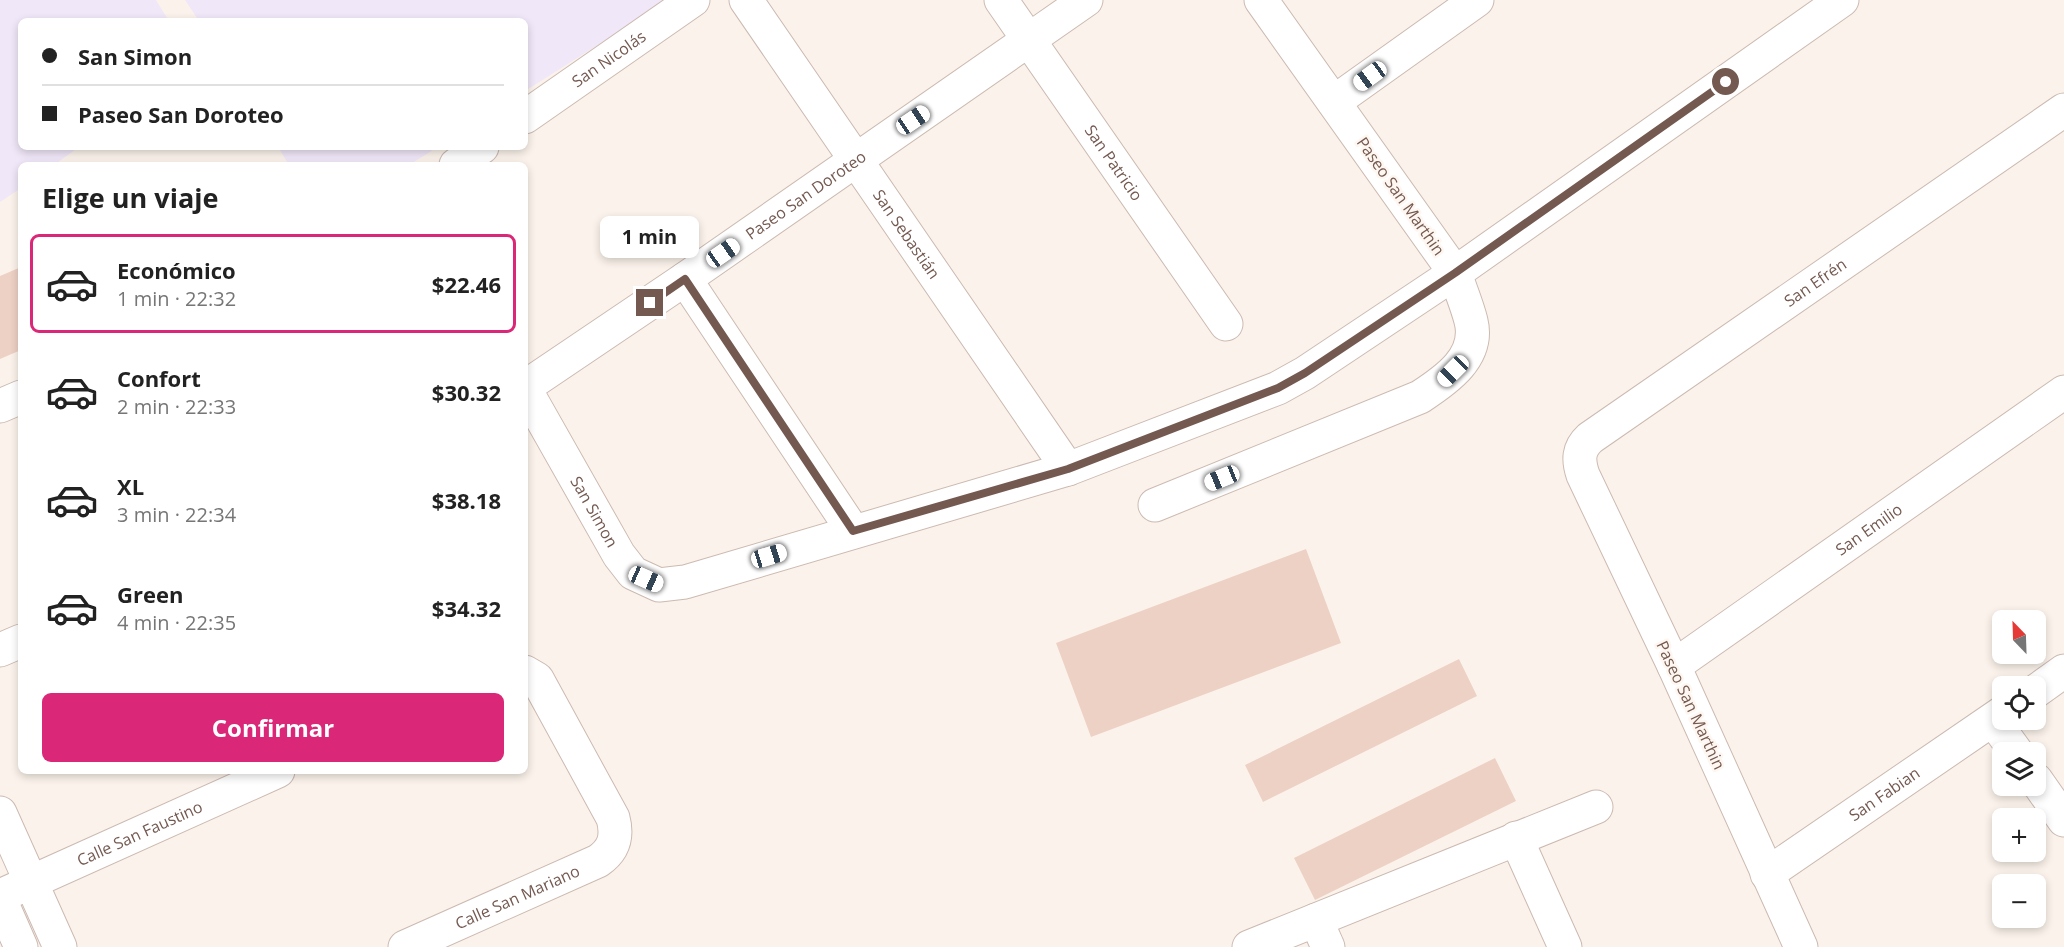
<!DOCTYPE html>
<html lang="es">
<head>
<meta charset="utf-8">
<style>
	:root { --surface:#fff; --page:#f6f6f6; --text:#222; --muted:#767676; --line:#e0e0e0; --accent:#db2777 }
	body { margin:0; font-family:"Open Sans",sans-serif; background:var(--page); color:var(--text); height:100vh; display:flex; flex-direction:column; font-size:22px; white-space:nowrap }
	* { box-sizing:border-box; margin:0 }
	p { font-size:20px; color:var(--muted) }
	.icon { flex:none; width:33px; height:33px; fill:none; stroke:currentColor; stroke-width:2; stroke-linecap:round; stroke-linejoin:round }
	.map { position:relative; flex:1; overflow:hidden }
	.sheet { position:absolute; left:18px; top:162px; width:510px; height:612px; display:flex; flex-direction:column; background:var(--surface); border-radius:9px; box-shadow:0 3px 9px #0003 }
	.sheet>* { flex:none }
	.guide { position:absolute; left:18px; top:18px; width:510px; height:132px; border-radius:9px; box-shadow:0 3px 9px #0003; display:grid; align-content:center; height:132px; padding:0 24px; background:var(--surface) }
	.needle { width:39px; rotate:337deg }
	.buttons { position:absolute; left:1992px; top:610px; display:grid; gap:12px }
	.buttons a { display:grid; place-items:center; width:54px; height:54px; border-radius:9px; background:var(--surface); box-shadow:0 3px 9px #0003; font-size:30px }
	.end { position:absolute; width:27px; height:27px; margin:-14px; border:8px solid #745950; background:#fff; box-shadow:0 0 0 3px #fff }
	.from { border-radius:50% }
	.bubble { position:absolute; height:42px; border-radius:9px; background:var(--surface); box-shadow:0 3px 9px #0003; font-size:20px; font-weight:700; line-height:42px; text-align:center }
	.car { position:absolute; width:18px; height:36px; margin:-18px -9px; border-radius:8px; box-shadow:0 0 4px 2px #0007; background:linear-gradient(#fff 24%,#345 0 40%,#fff 0 76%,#345 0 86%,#fff 0) }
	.guide b { display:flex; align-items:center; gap:21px; height:57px; font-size:22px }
	.guide b+b { border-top:2px solid var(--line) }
	.guide i { width:15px; height:15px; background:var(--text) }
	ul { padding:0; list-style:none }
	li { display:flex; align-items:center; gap:18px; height:99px; margin:0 12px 9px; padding:0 12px; border:3px solid transparent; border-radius:9px }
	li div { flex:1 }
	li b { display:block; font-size:22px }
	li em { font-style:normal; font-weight:700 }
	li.on { border-color:var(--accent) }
	li>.icon { width:54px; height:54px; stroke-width:1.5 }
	h2 { padding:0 24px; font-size:27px; line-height:72px }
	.button { display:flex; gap:12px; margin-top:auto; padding:12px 24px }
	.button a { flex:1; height:69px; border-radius:9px; background:var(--accent); color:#fff; font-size:24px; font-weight:700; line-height:69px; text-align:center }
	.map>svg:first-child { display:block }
	.education { fill:#f0e7f8 }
	.building { fill:#eed1c5 }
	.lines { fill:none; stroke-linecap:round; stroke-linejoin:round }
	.minor-casing { stroke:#ccbab1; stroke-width:35 }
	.minor { stroke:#fff; stroke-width:33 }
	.route { stroke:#745950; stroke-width:8 }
	.labels { text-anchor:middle; stroke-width:5; stroke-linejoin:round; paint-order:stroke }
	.street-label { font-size:16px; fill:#745950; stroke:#fef7f1 }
</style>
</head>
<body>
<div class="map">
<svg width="2064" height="947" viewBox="0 0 2064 947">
	<rect width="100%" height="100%" fill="#fbf3eb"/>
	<path class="education" d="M0,0h156l13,21h-148v126h58l-25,18h-33v23l-21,14z
		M185,0h484l-144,91v-70h-326z
		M278,147h160l-29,18h-120z"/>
	<path class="building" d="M21,267v83l-21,9v-83z
		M1306,549l35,94 -250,94 -35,-94z
		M1459,659l18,37 -214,106 -18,-37z
		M1495,758l21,43 -201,99 -21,-42z"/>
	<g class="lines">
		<defs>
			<g id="minor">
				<path id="s1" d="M746,0l322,469"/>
				<path id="s2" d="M1001,0l225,324"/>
				<path d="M1334,102l143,-102"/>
				<path id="s3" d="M525,117l168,-117"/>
				<path d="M456,165l26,-18"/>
				<path d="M685,279l168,252"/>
				<path id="s4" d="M525,387l160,-108 401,-279"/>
				<path id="s5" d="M525,389l94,166 14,18 26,12 26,-3 383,-113 210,-81 27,-15 150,-100 387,-273"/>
				<path d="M0,406l21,-9"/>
				<path d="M1155,505l265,-108c26,-17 60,-40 51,-76 -4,-16 -11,-32 -16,-48l-194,-273"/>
				<path d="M0,650l21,-9"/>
				<path id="s6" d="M1674,666l390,-274"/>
				<path d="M2036,691l28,-20"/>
				<path d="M1993,720l24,33"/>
				<path d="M2036,780l28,40"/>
				<path d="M0,813l60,134"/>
				<path d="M1516,838l49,109"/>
				<path id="s7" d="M1767,874l235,-161"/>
				<path id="s8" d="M0,896l278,-125"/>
				<path d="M0,899l21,48"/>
				<path d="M1316,920l12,27"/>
				<path id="s9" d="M405,947l193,-86c16,-11 20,-24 15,-43l-76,-139 -12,-7"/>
				<path d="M1249,947l347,-140"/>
				<path id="s10" d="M1801,947l-127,-281 -91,-191c-5,-15 -5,-26 7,-37l474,-328"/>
			</g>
		</defs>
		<use href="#minor" class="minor-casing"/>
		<use href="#minor" class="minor"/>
	</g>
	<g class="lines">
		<path class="route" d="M650,303l35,-24 168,252 215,-62 210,-81 27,-15 150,-100 271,-191"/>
	</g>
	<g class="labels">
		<g class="street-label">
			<text dy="6" stroke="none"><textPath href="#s3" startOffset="102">San Nicolás</textPath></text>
			<text dy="6" stroke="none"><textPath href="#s2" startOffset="198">San Patricio</textPath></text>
			<text dy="6" stroke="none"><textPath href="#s4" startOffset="340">Paseo San Doroteo</textPath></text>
			<text transform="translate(1401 196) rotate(55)" y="6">Paseo San Marthin</text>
			<text dy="6" stroke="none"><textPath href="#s1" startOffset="284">San Sebastián</textPath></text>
			<text dy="6" stroke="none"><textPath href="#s10" startOffset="834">San Efrén</textPath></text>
			<text dy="6" stroke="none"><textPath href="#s5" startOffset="141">San Simon</textPath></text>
			<text dy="6" stroke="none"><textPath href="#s6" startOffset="238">San Emilio</textPath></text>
			<text transform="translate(1691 705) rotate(65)" y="6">Paseo San Marthin</text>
			<text dy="6" stroke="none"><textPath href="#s7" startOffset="142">San Fabian</textPath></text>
			<text dy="6" stroke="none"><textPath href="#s8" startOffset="153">Calle San Faustino</textPath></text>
			<text dy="6" stroke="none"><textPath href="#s9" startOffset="123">Calle San Mariano</textPath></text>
		</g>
	</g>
</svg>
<div class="buttons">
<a><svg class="needle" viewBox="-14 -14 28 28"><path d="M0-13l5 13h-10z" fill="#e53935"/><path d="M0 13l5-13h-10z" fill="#767676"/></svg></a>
<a><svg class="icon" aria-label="locate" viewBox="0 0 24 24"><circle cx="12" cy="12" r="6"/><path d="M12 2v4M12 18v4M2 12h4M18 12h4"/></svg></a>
<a><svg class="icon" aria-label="layers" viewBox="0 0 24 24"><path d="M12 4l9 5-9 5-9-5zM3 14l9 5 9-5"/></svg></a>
<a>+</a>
<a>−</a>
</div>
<i class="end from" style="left:1726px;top:82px"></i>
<i class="end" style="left:650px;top:303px"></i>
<div class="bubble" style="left:600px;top:216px;width:99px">1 min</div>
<i class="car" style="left:1370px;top:76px;rotate:234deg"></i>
<i class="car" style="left:913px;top:120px;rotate:56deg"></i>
<i class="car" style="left:723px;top:253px;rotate:55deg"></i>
<i class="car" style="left:1453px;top:371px;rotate:225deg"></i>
<i class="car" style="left:1222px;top:478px;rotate:248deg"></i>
<i class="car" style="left:769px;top:556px;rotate:73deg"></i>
<i class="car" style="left:646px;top:579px;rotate:114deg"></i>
<div class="guide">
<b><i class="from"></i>San Simon</b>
<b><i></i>Paseo San Doroteo</b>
</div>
<section class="sheet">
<h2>Elige un viaje</h2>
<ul>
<li class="on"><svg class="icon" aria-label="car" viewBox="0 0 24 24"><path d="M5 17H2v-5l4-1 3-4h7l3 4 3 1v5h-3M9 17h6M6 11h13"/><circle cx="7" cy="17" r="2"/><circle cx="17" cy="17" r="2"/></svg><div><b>Económico</b><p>1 min · 22:32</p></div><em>$22.46</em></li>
<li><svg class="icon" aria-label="car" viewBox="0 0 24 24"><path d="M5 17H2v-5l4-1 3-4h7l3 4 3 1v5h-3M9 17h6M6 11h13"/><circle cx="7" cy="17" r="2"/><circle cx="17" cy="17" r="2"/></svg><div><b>Confort</b><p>2 min · 22:33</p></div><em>$30.32</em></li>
<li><svg class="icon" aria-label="car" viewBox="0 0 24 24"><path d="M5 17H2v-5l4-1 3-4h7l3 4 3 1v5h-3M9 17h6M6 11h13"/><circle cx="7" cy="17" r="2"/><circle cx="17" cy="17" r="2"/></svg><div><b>XL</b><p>3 min · 22:34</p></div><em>$38.18</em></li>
<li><svg class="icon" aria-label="car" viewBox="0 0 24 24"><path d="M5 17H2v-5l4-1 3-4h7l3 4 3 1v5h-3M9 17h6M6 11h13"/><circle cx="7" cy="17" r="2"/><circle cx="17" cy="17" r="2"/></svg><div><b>Green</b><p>4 min · 22:35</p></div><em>$34.32</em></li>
</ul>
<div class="button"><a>Confirmar</a></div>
</section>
</div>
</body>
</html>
